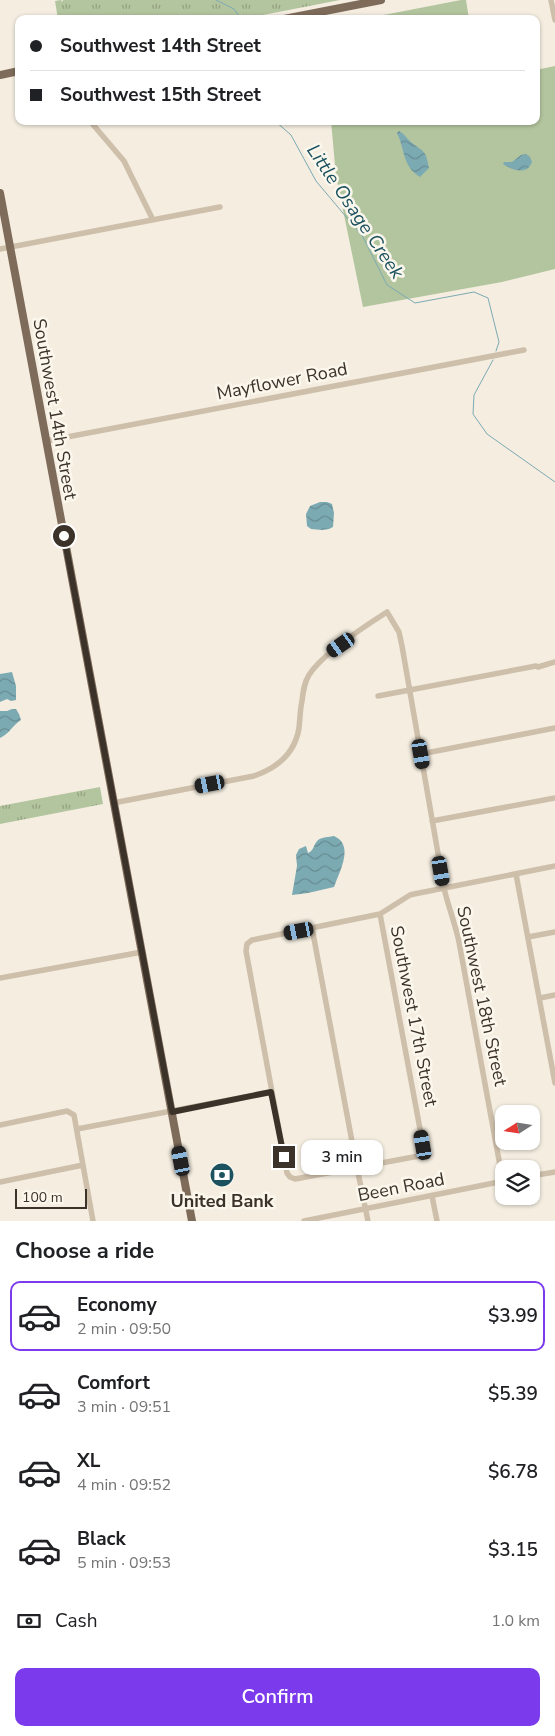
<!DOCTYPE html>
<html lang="en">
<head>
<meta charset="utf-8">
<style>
	:root { --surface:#fff; --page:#f2f2f2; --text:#202124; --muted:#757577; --line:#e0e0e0; --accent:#7c3aed }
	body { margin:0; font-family:"Nunito Sans",sans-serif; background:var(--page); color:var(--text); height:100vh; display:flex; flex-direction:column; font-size:19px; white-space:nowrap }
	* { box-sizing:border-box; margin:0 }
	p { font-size:16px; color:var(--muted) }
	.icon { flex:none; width:28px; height:28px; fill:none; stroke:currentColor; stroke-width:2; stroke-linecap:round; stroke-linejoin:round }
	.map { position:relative; height:1221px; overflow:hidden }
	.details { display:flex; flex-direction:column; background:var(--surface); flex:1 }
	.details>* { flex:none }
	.banner { position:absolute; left:15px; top:15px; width:525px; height:110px; border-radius:10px; box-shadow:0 1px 4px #0004; display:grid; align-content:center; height:110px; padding:0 15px; background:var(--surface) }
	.needle { width:32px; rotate:258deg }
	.buttons { position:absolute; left:495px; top:1105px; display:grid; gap:10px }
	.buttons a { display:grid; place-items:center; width:45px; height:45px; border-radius:10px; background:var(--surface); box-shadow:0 1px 4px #0004; font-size:25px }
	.scale { position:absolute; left:15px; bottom:12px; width:72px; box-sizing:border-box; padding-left:5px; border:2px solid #3b322a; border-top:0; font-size:14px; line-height:18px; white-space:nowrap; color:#3b322a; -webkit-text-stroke:4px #fbf7ed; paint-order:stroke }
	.end { position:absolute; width:22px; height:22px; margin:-11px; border:6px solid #3b322a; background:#fff; box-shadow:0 0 0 2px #fff }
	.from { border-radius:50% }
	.bubble { position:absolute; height:35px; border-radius:10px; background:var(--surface); box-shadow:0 1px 4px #0004; font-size:16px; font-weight:600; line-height:35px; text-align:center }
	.car { position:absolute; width:15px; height:30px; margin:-15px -8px; border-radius:6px; box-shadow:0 0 4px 1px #0007; background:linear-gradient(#222 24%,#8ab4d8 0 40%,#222 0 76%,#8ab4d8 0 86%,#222 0) }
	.banner b { display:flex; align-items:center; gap:18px; height:48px; font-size:19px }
	.banner b+b { border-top:1px solid var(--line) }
	.banner i { width:12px; height:12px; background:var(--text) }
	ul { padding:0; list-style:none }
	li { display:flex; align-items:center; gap:15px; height:70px; margin:0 10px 8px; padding:0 5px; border:2px solid transparent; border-radius:10px }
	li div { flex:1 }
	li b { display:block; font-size:19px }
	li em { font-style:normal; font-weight:600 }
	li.selected { border-color:var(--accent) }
	li>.icon { width:45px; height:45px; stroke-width:1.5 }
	h2 { padding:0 15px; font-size:22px; line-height:60px }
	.pay { display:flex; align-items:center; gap:12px; height:55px; padding:0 15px; font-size:19px }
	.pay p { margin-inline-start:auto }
	.cta { display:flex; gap:10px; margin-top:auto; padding:10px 15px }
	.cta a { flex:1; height:58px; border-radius:10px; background:var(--accent); color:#fff; font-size:20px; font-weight:600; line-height:58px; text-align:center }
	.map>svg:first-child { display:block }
	.grass { fill:#b3c59e }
	.park { fill:url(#park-tufts) }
	.water { fill:url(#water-waves) }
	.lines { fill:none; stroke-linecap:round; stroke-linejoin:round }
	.stream { stroke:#7caab3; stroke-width:1 }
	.minor { stroke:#cebfaa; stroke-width:5.5 }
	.major { stroke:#7e6b5a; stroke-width:8 }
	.route { stroke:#3b322a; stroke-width:6 }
	.labels { text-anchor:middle; stroke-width:5; stroke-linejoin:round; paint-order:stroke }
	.street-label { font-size:18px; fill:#3b322a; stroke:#fbf7ed }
	.poi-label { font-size:18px; font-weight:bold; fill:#3b322a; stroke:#fbf7ed }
	.water-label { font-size:19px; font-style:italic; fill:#1c5260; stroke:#fbf7ed }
</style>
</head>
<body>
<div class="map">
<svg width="555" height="1221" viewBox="0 0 555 1221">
	<defs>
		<pattern id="park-tufts" width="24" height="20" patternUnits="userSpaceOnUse" patternTransform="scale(1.25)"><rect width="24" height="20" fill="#b3c59e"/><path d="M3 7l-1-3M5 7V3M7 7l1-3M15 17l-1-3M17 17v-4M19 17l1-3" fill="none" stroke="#93a181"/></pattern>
		<pattern id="water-waves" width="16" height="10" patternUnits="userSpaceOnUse" patternTransform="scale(1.25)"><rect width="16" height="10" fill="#7caab3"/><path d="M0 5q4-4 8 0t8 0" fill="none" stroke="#678b92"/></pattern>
	</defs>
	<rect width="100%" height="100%" fill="#f4ede0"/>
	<path class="grass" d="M461,0h5l3,19h-106z
		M555,66v203l-53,13 -139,25 -27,-131 -5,-55h205v-51z"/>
	<path class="park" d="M61,0l1,2 1,-2h277l-97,19h-185l-3,-18z
		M100,787l3,17 -103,20v-18z"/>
	<path class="water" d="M399,131c6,3 7,7 12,11 12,10 15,7 18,26l-9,9c-18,-11 -15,-28 -23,-44z
		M526,154l4,3 2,5c-5,14 -20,8 -29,2l1,-2h8l9,-7z
		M320,502h7l5,2 2,9 -1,14 -4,2 -7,1 -11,-1 -4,-3 -1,-12 4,-8z
		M12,672l4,14v14l-5,1 -4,-2 -7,3v-28z
		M12,709h4l3,5 2,6c-9,6 -12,14 -21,18v-27h7z
		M334,836c21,9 5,36 0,51l-26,6 -16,2 5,-29 -1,-11 3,-6 7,-3 2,7c6,-2 5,-8 10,-13 4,-3 11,-3 16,-4z"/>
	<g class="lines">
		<path class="stream" d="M216,0l18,9 7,10
			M275,121l16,14 25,46 47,56 24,48 28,18 59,-11 14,6 11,44 -3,9
			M493,360l-19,35 -1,19 14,20 68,48"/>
		<path class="minor" d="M551,0l4,20
			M90,121l34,40 29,59
			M0,249l220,-42
			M46,441l478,-91
			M378,696l158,-30 2,1 17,-5
			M421,754l134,-26
			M113,803l141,-27c23,-8 41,-23 45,-48 1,-9 1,-18 3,-27 1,-9 2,-18 7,-26 13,-21 56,-49 78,-63l12,20 3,14 42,242c4,18 11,35 15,54l44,240
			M432,821l123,-23
			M516,874l39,209
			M380,914l43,231 -1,7 -3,4 -124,23 -5,-2 -3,-4 -41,-222 1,-7 5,-4 128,-26 30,-19 4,-1 141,-28
			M312,928l45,240 11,53
			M528,937l27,-5
			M0,978l142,-26
			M540,998l15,-3
			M0,1125l67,-14 7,4 19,106
			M77,1129l194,-37
			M531,1176l24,-4
			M0,1182l83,-17
			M432,1196l5,25
			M304,1221l200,-40"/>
		<path class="major" d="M284,19l97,-19
			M0,75l19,-4
			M0,193l192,1028"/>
	</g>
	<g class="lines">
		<path class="route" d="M64,536l108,576 99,-20 13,65"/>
	</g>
	<defs>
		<symbol id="bank-disc" viewBox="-11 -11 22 22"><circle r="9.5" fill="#1c5260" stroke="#fbf7ed"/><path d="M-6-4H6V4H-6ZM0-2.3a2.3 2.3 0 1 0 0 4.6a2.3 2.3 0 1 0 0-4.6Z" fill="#fff"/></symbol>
	</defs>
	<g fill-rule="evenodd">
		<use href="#bank-disc" x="208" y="1161" width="28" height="28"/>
	</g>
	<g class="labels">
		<g class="street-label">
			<text transform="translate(282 381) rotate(-11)" y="6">Mayflower Road</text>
			<text transform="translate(55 409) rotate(80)" y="6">Southwest 14th Street</text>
			<text transform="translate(482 996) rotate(78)" y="6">Southwest 18th Street</text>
			<text transform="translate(414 1016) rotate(79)" y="6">Southwest 17th Street</text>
			<text transform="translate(401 1187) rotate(-11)" y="6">Been Road</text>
		</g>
		<g class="poi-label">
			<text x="222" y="1207">United Bank</text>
		</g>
		<g class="water-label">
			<text transform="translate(356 211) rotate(56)" y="7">Little Osage Creek</text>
		</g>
	</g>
</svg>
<div class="buttons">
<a><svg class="needle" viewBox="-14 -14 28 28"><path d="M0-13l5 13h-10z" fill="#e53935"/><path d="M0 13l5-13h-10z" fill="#757577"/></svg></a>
<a><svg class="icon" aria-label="layers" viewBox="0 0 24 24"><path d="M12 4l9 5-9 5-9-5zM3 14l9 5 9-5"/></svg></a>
</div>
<div class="scale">100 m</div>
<i class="end from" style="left:64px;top:536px"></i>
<i class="end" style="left:284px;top:1157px"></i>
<div class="bubble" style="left:301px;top:1140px;width:82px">3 min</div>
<i class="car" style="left:341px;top:645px;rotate:235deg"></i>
<i class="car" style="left:421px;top:754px;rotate:170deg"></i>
<i class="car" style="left:210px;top:784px;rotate:259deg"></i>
<i class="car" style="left:441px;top:871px;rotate:170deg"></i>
<i class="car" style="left:299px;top:931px;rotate:259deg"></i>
<i class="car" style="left:423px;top:1145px;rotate:350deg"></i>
<i class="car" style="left:181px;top:1161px;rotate:349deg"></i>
<div class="banner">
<b><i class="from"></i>Southwest 14th Street</b>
<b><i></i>Southwest 15th Street</b>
</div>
</div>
<section class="details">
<h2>Choose a ride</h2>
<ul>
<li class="selected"><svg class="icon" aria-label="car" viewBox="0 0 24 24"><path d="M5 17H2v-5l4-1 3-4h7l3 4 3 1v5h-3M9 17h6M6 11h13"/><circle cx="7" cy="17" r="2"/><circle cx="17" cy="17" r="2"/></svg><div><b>Economy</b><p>2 min · 09:50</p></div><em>$3.99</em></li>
<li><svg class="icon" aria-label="car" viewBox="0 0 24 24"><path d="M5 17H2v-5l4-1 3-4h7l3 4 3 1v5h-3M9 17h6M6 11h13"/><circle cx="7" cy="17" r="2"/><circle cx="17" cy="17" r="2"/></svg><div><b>Comfort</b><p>3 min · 09:51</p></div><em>$5.39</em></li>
<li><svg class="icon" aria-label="car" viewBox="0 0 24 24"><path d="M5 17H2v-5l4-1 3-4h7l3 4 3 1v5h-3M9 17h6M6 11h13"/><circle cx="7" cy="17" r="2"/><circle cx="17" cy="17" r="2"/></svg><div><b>XL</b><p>4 min · 09:52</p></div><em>$6.78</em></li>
<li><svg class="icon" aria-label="car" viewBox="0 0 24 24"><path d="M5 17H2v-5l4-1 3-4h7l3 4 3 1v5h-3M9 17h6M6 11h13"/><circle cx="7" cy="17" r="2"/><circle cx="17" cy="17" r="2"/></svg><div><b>Black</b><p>5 min · 09:53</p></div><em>$3.15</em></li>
</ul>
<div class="pay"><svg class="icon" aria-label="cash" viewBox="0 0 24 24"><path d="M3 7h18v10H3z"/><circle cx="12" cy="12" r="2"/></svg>Cash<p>1.0 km</p></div>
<div class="cta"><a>Confirm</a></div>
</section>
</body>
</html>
